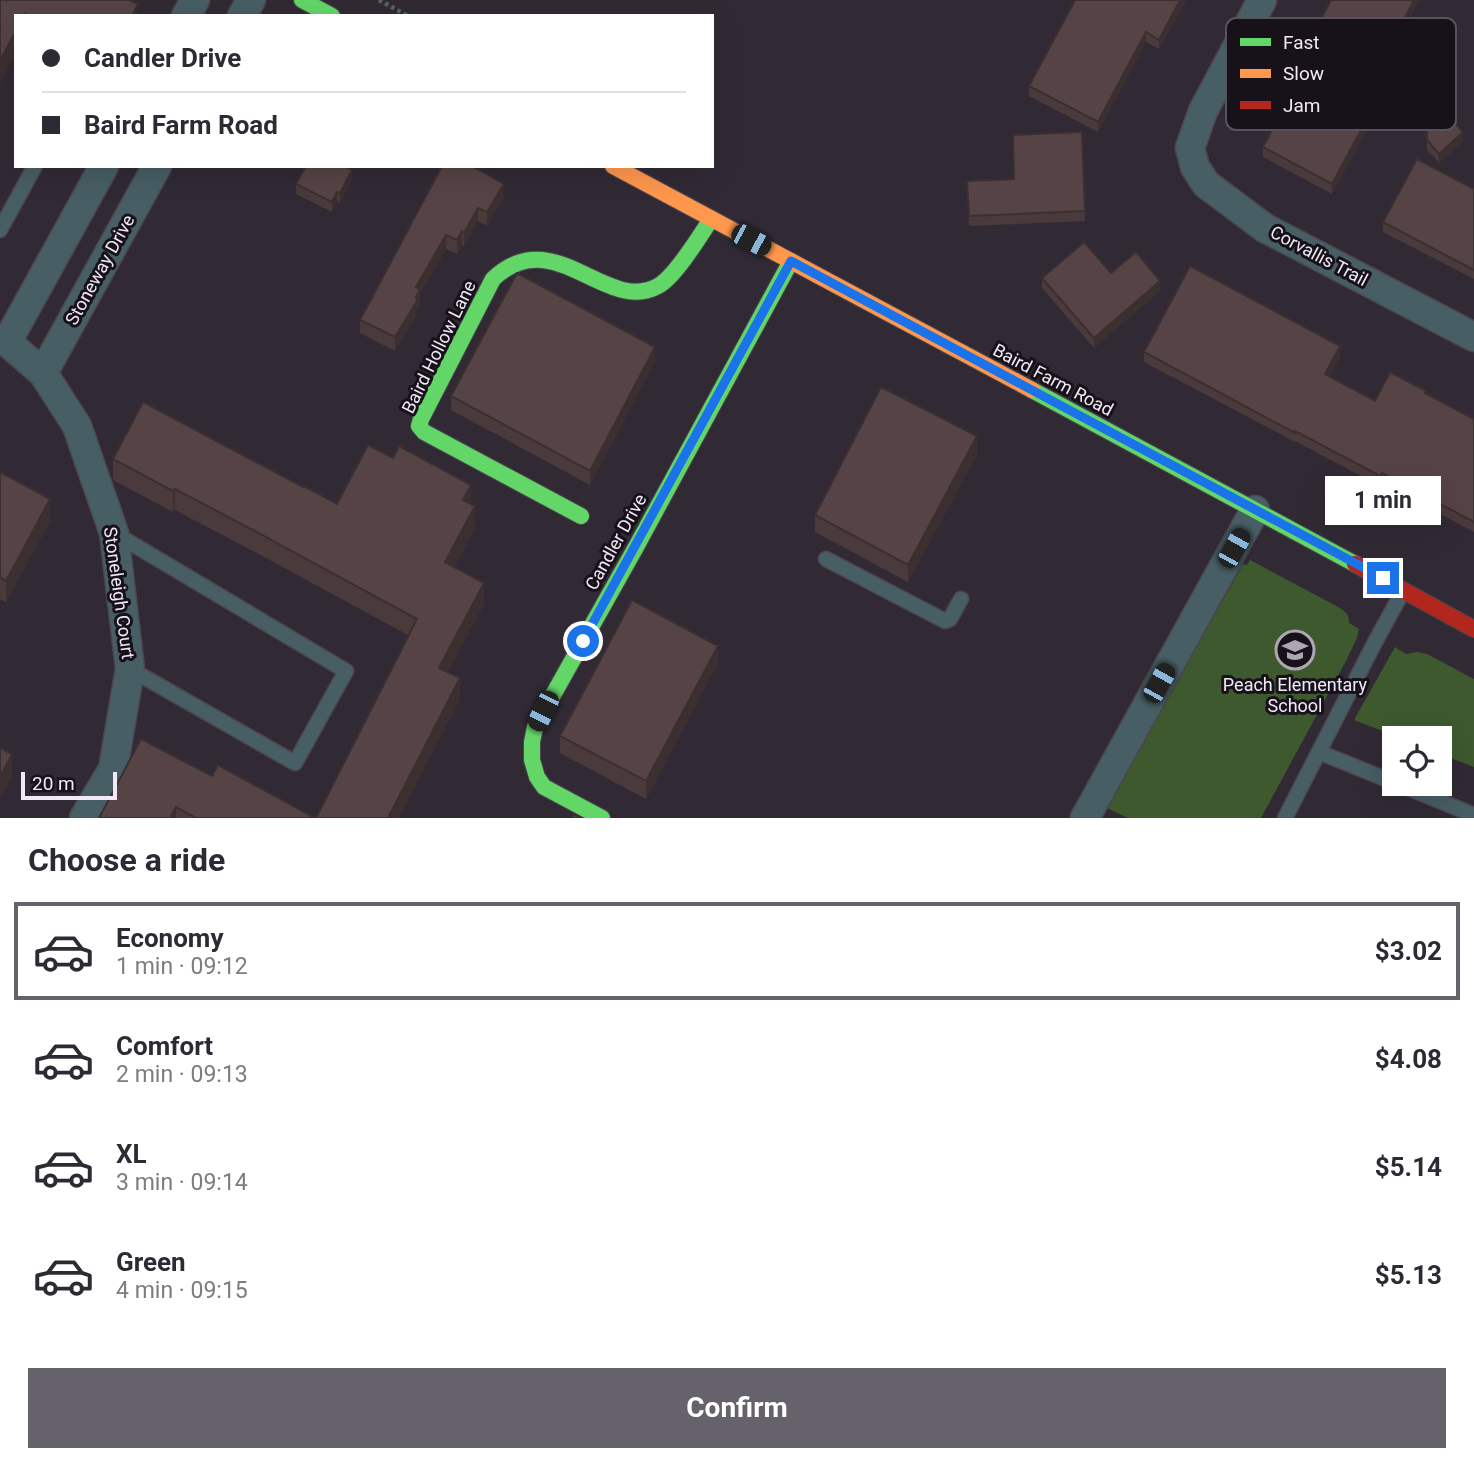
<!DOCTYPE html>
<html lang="en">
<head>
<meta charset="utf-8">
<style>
	:root { --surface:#fff; --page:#f7f7f7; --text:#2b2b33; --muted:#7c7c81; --line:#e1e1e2; --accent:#66626c }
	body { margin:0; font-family:Roboto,sans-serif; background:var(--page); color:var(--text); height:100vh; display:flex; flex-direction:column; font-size:26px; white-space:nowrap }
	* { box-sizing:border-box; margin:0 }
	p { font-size:23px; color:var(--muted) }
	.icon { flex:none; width:38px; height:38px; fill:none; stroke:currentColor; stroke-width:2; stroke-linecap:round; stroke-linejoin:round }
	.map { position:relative; height:818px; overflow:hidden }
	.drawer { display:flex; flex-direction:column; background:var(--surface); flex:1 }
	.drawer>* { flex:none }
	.guide { position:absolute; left:14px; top:14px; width:700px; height:154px; border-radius:0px; box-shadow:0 7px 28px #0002; display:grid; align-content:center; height:154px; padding:0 28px; background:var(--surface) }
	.buttons { position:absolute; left:1382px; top:726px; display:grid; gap:14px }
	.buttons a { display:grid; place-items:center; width:70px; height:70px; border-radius:0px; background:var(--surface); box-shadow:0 7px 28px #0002; font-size:35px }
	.scale { position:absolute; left:21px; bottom:18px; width:96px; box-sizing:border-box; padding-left:7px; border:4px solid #f1e9f6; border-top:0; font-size:19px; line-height:24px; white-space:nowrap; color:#f1e9f6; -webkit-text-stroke:5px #17111a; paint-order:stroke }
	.end { position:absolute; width:32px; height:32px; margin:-16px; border:9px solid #1a73e8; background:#fff; box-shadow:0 0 0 4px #fff }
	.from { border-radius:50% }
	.bubble { position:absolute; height:49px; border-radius:0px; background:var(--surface); box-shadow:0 7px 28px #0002; font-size:23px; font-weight:700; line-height:49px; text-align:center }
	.car { position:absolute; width:21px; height:42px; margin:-21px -10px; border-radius:9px; box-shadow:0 0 5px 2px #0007; background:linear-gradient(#222 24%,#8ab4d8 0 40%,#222 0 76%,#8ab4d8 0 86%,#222 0) }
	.guide b { display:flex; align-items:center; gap:24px; height:66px; font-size:26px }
	.guide b+b { border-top:2px solid var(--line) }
	.guide i { width:18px; height:18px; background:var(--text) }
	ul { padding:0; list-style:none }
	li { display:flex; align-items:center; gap:21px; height:98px; margin:0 14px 10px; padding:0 14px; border:4px solid transparent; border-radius:0px }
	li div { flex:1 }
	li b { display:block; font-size:26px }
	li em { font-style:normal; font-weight:700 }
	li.on { border-color:var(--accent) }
	li>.icon { width:63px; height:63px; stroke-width:1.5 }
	h2 { padding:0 28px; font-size:32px; line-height:84px }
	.action { display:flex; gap:14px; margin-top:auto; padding:14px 28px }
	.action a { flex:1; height:80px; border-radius:0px; background:var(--accent); color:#fff; font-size:28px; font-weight:700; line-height:80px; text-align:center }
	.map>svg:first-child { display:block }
	.green { fill:#3e592e }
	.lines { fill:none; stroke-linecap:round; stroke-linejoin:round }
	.lane-casing { stroke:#4b464f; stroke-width:17 }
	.street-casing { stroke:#4b464f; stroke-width:31 }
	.fast-casing { stroke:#4b464f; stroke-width:18 }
	.slow-casing { stroke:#4b464f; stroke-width:18 }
	.jam-casing { stroke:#4b464f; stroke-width:18 }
	.path { stroke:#566369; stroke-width:4.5; stroke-dasharray:3.5 3.5; stroke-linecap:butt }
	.lane { stroke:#475e64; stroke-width:14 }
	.street { stroke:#475e64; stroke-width:28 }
	.fast { stroke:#63d668; stroke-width:16 }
	.slow { stroke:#ff974d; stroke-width:16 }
	.jam { stroke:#b3261e; stroke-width:16 }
	.wall { fill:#4a3a3b }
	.shaded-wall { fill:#3c2f30 }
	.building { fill:#564345; stroke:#3c2f30; stroke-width:2 }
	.route { stroke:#1a73e8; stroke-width:9 }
	.labels { text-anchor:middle; stroke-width:6; stroke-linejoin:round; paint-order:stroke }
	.street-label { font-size:18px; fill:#f1e9f6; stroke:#17111a }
	.poi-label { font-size:18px; fill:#f1e9f6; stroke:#17111a }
	.key { fill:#17111a; stroke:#58525c; stroke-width:2 }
	.key-label { font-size:19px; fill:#f1e9f6 }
</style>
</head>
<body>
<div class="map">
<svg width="1474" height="818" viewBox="0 0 1474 818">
	<rect width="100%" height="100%" fill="#312a35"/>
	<path class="green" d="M1250,560l90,48c6,4 9,7 9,15l10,6 -2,9 -10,21 -86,159h-133l-21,-10 136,-244 4,1z
		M1395,647l11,7 11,-2 10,2 47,25v88l-34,-13v-16h-39l-47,-18z"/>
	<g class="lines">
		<defs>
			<path id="lane" d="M0,230l35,-64
				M114,533l232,138 -51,92 -165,-94
				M826,559l119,62 5,-2 11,-20
				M1319,752l76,31
				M1398,784l76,31
				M1285,818l89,-174 29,-53"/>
			<path id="street" d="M1262,0l-59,111 -13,37 5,19 11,17 59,44 209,109
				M186,16l9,-16
				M242,16l9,-16
				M0,339l7,3 36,31 34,53 37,107 16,136 -17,100 -29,49
				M7,342l97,-176
				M43,373l114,-207
				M1085,818l170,-308"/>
			<path id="fast" d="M302,0l30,16
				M1032,390l323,174
				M581,516l-157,-84 -5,-6 2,-7 72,-140c61,-58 113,36 165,7 17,-9 42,-50 53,-67
				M602,818l-58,-31 -7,-10 -5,-17v-18l3,-15 101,-180 155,-286"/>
			<path id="slow" d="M613,166l419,224"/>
			<path id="jam" d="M1355,564l119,65"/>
		</defs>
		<use href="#lane" class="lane-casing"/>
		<use href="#street" class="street-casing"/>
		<use href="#fast" class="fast-casing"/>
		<use href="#slow" class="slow-casing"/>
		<use href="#jam" class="jam-casing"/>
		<path class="path" d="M379,0l29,16"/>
		<use href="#lane" class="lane"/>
		<use href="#street" class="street"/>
		<use href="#fast" class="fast"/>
		<use href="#slow" class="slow"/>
		<use href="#jam" class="jam"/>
	</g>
	<path class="wall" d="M1075,0h111l-27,49 -13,-7 -48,90 -69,-36v-10z
		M1419,0l-14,27 16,18 -35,66 -7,-4 -47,87 -69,-37v-10l42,-79 -4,-2v-10z
		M1427,130l36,11 -24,22 -12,-13z
		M1082,132l3,89 -116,5 -2,-45 47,-2z
		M306,166h46l-2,3 2,10 -12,24 -3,-2 -5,11 -36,-18v-10z
		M442,166l62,31 -17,29 -9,-5 -14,25 -2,-1 -5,9 -11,-5 -26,45v9l-3,7v4l-22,37 -35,-18v-13z
		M1474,189v90l-91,-47v-10z
		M1111,273l49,18 -66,57 -52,-60v-10z
		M1144,352l196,4 -11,21 46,24 51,-8 48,26v113l-92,-49 -2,3 -85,-45v1l-151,-80z
		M655,361l-65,124 -139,-75v-14z
		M977,454l-69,128 -93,-50v-17z
		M113,459l190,28 34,17h134l4,24 -21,39 30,37 -36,68 12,28 -52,-65 -157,-85 -76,-40 -2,2 -60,-32z
		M0,472l50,49 -44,81 -6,-3z
		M718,663l-72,136 -86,-46v-17z
		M212,776l103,42h-216z"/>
	<path class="shaded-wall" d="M1180,0h6l-27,49v-9z
		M1414,0h5l-18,34v-9z
		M138,4v12h-6z
		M16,31v22l-16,30v-22z
		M1146,32v10l-48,90v-10z
		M1421,36v9l-35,66v-10z
		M1379,97v10l-47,87v-10z
		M1463,132v9l-24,22v-9z
		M352,170v9l-12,24v-10z
		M504,184v13l-17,29v-14z
		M337,192v9l-5,11v-10z
		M478,208v13l-14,25v-13z
		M462,231v14l-5,9v-14z
		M446,235v14l-26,45v9l-3,7v4l-22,37v-14l21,-50z
		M1160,281v10l-66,57v-10z
		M1340,346v10l-15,28v-10z
		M655,347v14l-65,124v-14z
		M977,436v18l-69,128v-17z
		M471,485v22l-8,-7z
		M175,489v21l-2,2v-21z
		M50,499v22l-44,81v-21z
		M475,506v22l-30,55v-21z
		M484,583v21l-45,85v-21z
		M718,646v17l-72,136v-18z
		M460,678v22l-61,118h-11z
		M12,754v22l-12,23v-22z
		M176,807v11h-6z"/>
	<path class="building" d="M0,0h130l8,4 -6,12h-105l-2,-2 -1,2h-8v15l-16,30z
		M1075,0h105l-21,40 -13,-8 -48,90 -69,-36z
		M1331,0h83l-13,25 20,11 -35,65 -7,-4 -47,87 -69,-37 46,-87 -8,-4z
		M1446,113l17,19 -24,22 -12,-14v-10z
		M1082,132l3,79 -116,5 -2,-35 47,-2 -1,-44z
		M1417,159l57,30v81l-91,-48z
		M306,166h41l-1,1 6,3 -12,23 -3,-1 -5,10 -36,-18z
		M442,166h30l32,18 -17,28 -9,-4 -14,25 -2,-2 -5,9 -11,-5 -30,52 4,2 -4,8 1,4 -22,36 -35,-17z
		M1084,242l27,31 25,-21 24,29 -66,57 -52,-60z
		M1190,266l150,80 -15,28 50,27 15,-29 36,19 -1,2 49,26v103l-92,-49 -2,3 -85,-45v2l-151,-81z
		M517,273l138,74 -65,124 -139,-75z
		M881,387l96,49 -69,129 -93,-50z
		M143,402l160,85 1,-1 33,18 31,-59 25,13 6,-12 72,39 -8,15 12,6 -30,56 39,21 -45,85 21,10 -72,140h-72l101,-199 -166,-90 -76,-40 -2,2 -60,-32z
		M0,472l50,27 -44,82 -6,-4z
		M632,600l86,46 -72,135 -86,-45z
		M141,739l71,37 6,-11 97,53h-119l-20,-11 -6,11h-71z
		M0,748l12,6 -12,23z
		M574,814l7,4h-9z"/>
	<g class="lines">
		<path class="route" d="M583,641l208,-380 592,317"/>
	</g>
	<defs>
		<symbol id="school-ring" viewBox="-11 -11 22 22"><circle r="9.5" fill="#17111a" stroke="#aea6b2" stroke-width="1.5"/><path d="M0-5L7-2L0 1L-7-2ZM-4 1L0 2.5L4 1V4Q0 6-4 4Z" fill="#aea6b2"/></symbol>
	</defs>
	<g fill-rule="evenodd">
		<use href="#school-ring" x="1273" y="628" width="44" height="44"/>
	</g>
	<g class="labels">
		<g class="street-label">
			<text transform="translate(1319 256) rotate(28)" y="6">Corvallis Trail</text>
			<text transform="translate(100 270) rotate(-61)" y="6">Stoneway Drive</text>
			<text transform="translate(439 347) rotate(-64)" y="6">Baird Hollow Lane</text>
			<text transform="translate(1053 380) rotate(28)" y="6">Baird Farm Road</text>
			<text transform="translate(616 542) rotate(-61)" y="6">Candler Drive</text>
			<text transform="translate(119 593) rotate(82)" y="6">Stoneleigh Court</text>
		</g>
		<g class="poi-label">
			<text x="1295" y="691">Peach Elementary<tspan x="1295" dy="21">School</tspan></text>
		</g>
	</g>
	<rect x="1226" y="18" width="230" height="112" rx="10" class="key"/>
	<rect x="1240" y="38" width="31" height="8" fill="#63d668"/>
	<rect x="1240" y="69" width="31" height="9" fill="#ff974d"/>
	<rect x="1240" y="101" width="31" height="8" fill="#b3261e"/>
	<g class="key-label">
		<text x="1283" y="49">Fast</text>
		<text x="1283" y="80">Slow</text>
		<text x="1283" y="112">Jam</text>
	</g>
</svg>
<div class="buttons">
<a><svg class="icon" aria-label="locate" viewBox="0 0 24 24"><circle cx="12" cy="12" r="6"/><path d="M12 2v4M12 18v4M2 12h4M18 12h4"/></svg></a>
</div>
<div class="scale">20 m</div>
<i class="end from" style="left:583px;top:641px"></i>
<i class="end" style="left:1383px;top:578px"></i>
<div class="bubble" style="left:1325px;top:476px;width:116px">1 min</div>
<i class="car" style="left:751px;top:240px;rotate:118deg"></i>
<i class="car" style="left:1234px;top:548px;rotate:29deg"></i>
<i class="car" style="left:1159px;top:683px;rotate:29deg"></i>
<i class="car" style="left:543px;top:711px;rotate:206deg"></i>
<div class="guide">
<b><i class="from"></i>Candler Drive</b>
<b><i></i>Baird Farm Road</b>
</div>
</div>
<section class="drawer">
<h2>Choose a ride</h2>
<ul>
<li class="on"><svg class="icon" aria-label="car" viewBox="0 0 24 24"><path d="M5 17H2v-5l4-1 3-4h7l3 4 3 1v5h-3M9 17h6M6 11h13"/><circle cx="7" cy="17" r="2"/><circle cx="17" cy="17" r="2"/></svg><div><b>Economy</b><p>1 min · 09:12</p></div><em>$3.02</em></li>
<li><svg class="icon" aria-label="car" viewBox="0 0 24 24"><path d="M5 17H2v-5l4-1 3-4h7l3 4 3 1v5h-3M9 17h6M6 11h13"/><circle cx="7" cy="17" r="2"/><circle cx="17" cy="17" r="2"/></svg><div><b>Comfort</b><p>2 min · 09:13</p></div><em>$4.08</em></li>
<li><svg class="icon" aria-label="car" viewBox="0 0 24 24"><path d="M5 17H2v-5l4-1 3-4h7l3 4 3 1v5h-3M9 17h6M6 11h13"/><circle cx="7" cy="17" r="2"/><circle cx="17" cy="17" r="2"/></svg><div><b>XL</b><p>3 min · 09:14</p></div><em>$5.14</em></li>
<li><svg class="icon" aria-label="car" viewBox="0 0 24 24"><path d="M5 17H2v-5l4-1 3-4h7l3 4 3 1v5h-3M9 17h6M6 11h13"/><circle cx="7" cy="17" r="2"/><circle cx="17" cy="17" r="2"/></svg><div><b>Green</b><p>4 min · 09:15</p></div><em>$5.13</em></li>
</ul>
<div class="action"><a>Confirm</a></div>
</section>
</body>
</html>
